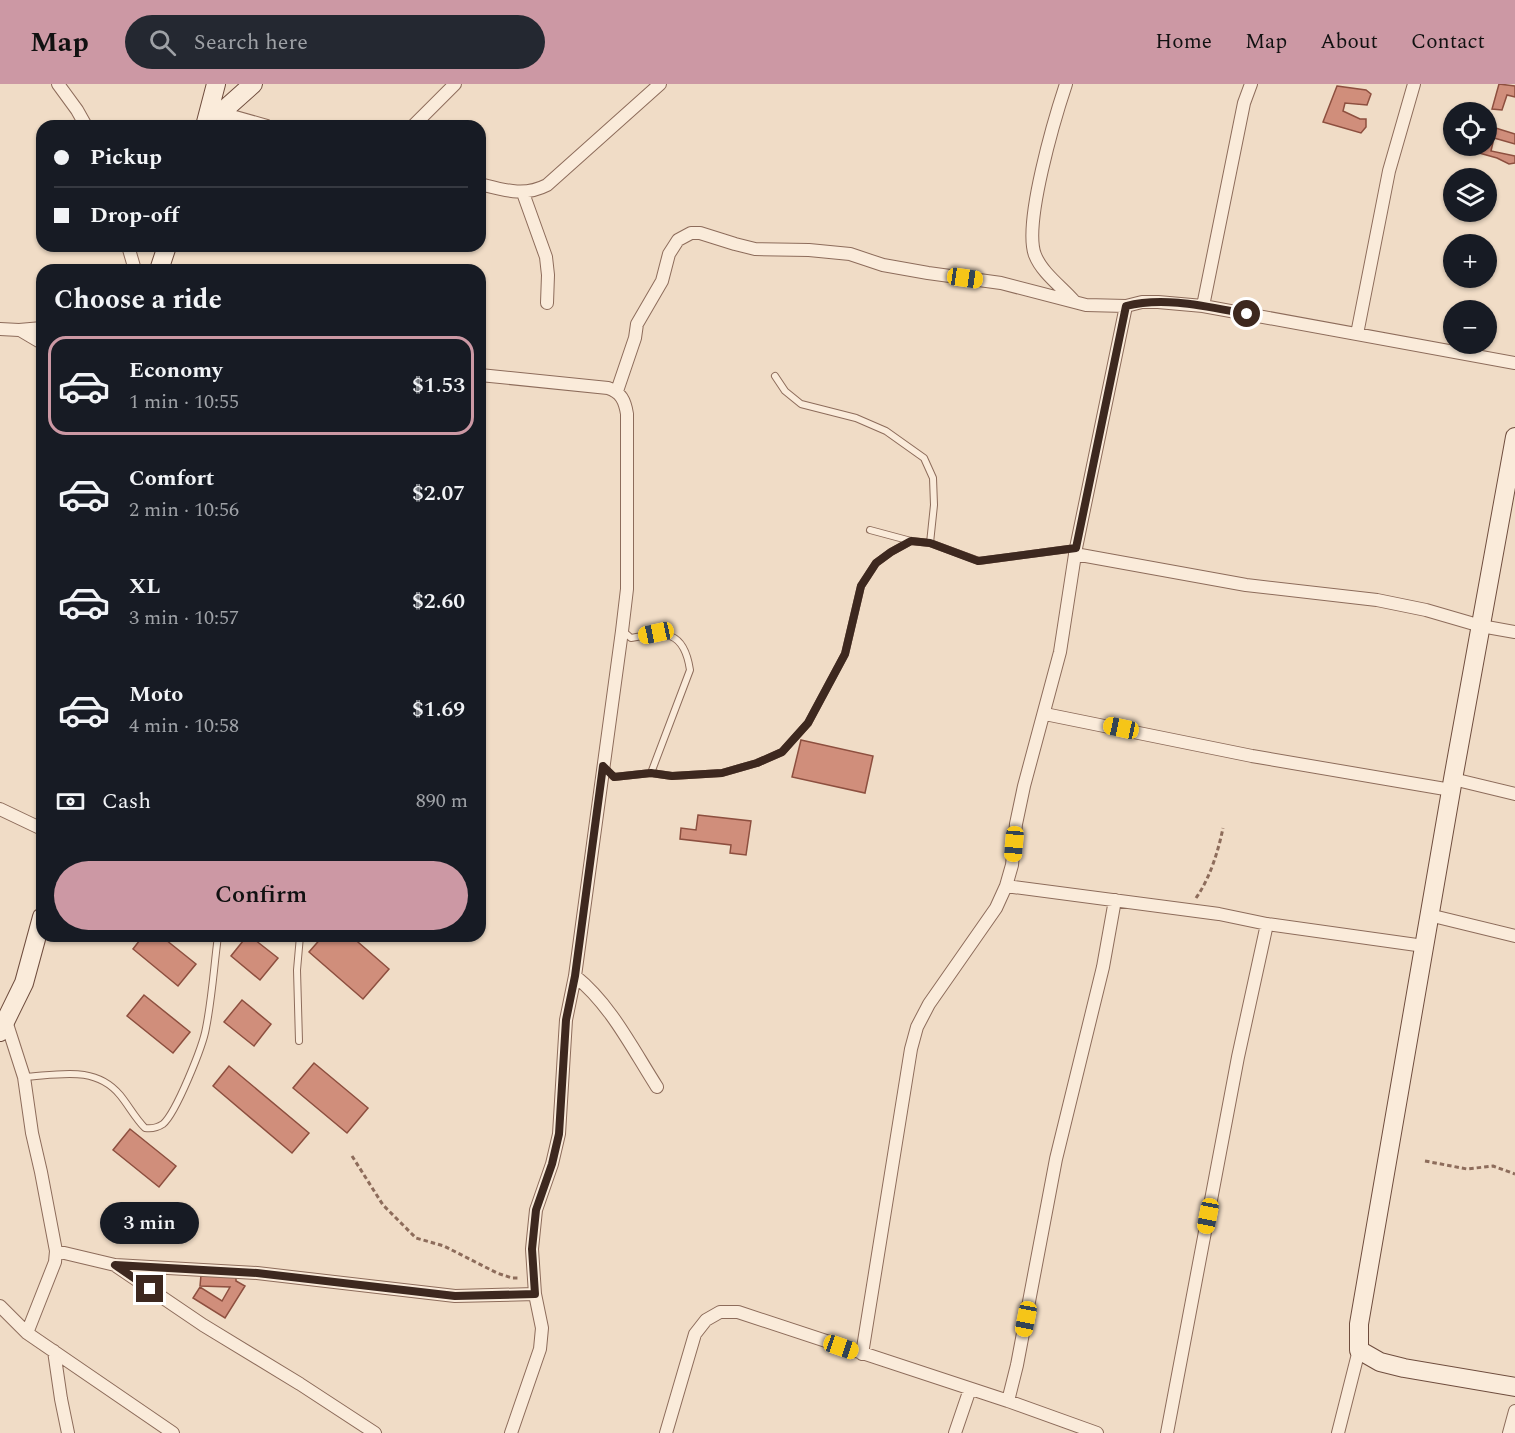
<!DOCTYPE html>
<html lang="en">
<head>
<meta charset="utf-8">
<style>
	:root { --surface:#171b24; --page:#242831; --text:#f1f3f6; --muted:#9ea1a6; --line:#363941; --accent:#cc98a4 }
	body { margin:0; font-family:Spectral,serif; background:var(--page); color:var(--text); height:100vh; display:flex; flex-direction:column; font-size:22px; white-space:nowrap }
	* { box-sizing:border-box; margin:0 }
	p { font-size:20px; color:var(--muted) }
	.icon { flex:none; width:33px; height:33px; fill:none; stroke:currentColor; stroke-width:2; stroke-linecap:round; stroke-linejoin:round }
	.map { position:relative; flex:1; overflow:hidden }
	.side { position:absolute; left:36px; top:180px; width:450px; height:678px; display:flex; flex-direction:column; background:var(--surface); border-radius:18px; box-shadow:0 2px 4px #0004 }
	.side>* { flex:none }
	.banner { position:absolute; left:36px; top:36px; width:450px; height:132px; border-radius:18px; box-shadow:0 2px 4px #0004; display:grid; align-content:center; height:132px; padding:0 18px; background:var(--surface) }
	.fabs { position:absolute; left:1443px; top:18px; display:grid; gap:12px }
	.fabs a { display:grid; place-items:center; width:54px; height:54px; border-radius:50%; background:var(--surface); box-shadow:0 2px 4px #0004; font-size:30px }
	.end { position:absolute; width:27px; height:27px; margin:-14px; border:8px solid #3d281f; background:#fff; box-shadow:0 0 0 3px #fff }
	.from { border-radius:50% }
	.bubble { position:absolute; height:42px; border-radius:21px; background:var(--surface); box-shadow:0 2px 4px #0004; font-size:20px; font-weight:600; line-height:42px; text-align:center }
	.car { position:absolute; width:18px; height:36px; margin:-18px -9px; border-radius:8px; box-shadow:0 0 4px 2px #0007; background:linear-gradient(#f5c518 24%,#345 0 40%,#f5c518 0 76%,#345 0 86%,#f5c518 0) }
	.banner b { display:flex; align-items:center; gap:21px; height:57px; font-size:22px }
	.banner b+b { border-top:2px solid var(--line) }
	.banner i { width:15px; height:15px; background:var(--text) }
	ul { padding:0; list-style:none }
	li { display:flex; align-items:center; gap:18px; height:99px; margin:0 12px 9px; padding:0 6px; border:3px solid transparent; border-radius:18px }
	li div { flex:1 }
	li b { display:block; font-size:22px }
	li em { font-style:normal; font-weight:600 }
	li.active { border-color:var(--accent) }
	li>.icon { width:54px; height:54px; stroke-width:1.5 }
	h2 { padding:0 18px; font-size:27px; line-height:72px }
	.pay { display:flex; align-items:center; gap:15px; height:66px; padding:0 18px; font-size:22px }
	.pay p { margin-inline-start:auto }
	.action { display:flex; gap:12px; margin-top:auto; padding:12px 18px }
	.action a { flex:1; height:69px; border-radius:36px; background:var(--accent); color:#111; font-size:24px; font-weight:600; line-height:69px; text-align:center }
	header { display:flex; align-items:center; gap:36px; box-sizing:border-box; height:84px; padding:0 30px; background:var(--accent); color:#111 }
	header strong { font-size:28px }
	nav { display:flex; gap:33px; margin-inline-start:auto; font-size:21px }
	.search { width:420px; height:54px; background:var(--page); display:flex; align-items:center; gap:15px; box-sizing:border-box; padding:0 21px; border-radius:33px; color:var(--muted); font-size:22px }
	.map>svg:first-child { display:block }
	.building { fill:#d08e7b; stroke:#8d4f3f; stroke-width:1.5 }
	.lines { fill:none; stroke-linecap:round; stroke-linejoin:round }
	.lane-casing { stroke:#8d6c5b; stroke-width:8 }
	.street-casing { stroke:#8d6c5b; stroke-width:14 }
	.secondary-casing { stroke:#6f4d3e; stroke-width:20 }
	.path { stroke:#8d6c5b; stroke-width:3; stroke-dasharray:4.5 3; stroke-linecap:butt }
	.lane { stroke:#faebda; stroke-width:6 }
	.street { stroke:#faebda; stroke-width:12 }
	.secondary { stroke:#faebda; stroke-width:18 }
	.route { stroke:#3d281f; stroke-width:8 }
</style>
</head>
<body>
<header>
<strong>Map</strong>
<div class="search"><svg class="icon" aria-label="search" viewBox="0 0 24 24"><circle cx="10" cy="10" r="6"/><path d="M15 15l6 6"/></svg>Search here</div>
<nav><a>Home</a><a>Map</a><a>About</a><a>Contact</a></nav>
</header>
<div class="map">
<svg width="1515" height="1349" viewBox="0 0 1515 1349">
	<rect width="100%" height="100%" fill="#f0dcc6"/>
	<path class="building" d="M1499,0l16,2v11l-8,-2 -5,15 -10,-1z
		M1337,2l29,4 5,4 -4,11 -22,-2 -2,8 17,8h6v8l-5,6 -38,-11z
		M1486,41l29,9v10l-21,-6 -3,13 24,5v7l-6,1 -12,-6 -18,-5 2,-7h5z
		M801,656l72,16 -8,37 -73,-16z
		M698,731l53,6 -5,34 -16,-2 1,-8 -51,-6 1,-11 15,2z
		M143,852h18l35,28 -18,22 -45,-37z
		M247,852h3l28,22 -18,22 -29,-24z
		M323,852h28l38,33 -26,30 -54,-47z
		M144,911l46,37 -17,21 -46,-37z
		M242,916l29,24 -17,22 -30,-24z
		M314,979l54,45 -21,25 -54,-45z
		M229,982l80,67 -17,20 -79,-67z
		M130,1045l46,37 -17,21 -46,-37z
		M201,1191l35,2v4l9,5 -20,32 -32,-20 7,-11 22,14 8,-14 -30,-1z"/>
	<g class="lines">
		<defs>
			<path id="lane" d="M775,292l10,15 16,13 55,14 30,13 38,27 9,20 1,27 -4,38
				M870,446l41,11 19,2 49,18 97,-13
				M623,547l8,7c34,-7 53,-8 59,32l-39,103
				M603,683l11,10 37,-4 21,3 50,-3 35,-10 25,-11 26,-29 37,-69 16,-68 15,-23 15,-11 20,-11
				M299,957l-2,-71 3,-34
				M24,993c35,-2 71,-12 96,18 9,11 15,23 25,33 7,1 12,0 18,-4 13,-11 40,-78 43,-96 6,-30 8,-62 12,-92"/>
			<path id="street" d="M58,0l19,26 9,16
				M1066,0c-11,33 -43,140 -31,171 7,18 27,32 39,46
				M221,29l46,13
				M413,42l42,-42
				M480,100c24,6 44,13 67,1l113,-101
				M523,109l23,64 2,18 -1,28
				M128,162l7,24
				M1203,222l41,-203 7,-19
				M0,245l19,1 23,-2
				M20,246l22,13
				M1357,250l32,-163 25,-87
				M480,291l128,13c13,4 17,13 19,26v175l-5,42 -47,345 -9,44 -7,114 -7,30 -16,46 -4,39 3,45 7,34 -2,21 -29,84
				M617,307l18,-53 2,-14 25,-43 7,-27 9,-14 13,-7h9l35,11 20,5 54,1 41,4 33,11 45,8 73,10 85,22 40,1 16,-4h16l45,4 312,57
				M1075,470l171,31 131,15 49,10 55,16 34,6
				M1045,630l207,42 199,34
				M1453,695l62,15
				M0,725l42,20
				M1006,802l213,28 48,10 157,22
				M1429,831l86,21
				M575,892c36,29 57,72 82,111
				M6,937l18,56 8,56 9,39 15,79 -1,11 -28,71
				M56,1167l59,14 142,8 198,23 80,-2
				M116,1182l87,59 97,59 75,49
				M0,1222l27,27 146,100
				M54,1267l7,48 7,34
				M862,1270l49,-305 6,-22 12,-23 67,-96 10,-22 6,-21 4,-41 8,-38 36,-134 16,-104 50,-242
				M1008,1317l9,-36 39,-206 47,-192 12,-67
				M666,1349l29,-99 11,-14 14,-8h18l270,89 89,32
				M955,1349l15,-44
				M1167,1349l71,-376 29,-133
				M1338,1349l21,-83
				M1509,1349l6,-22"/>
			<path id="secondary" d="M205,42l11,-42
				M206,42l47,-42
				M159,186l8,-24
				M1515,353l-62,342 -94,545v26l21,12 24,6 111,19
				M0,948l24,-49 18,-66"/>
		</defs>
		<use href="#lane" class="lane-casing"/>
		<use href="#street" class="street-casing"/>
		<use href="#secondary" class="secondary-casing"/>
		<path class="path" d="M1196,814c14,-20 22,-46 27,-70
			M352,1072l31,49 33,33 28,8 53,27 15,5h8
			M1425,1077l42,8 26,-3 22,8"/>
		<use href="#lane" class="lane"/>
		<use href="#street" class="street"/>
		<use href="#secondary" class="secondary"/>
	</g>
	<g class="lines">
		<path class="route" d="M150,1205l-35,-24 142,8 198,23 80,-2 -3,-45 4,-39 16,-46 7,-30 7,-114 9,-44 28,-210 11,11 37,-4 21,3 50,-3 35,-10 25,-11 26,-29 37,-69 16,-68 15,-23 15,-11 20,-11 19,2 48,18 98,-13 50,-242c39,-10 82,1 121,8"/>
	</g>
</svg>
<div class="fabs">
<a><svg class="icon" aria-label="locate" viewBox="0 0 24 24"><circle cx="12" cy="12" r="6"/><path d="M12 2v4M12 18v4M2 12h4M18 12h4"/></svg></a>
<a><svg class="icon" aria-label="layers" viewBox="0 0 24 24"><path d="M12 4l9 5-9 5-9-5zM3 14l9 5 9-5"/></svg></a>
<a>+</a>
<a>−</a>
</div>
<i class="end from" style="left:1247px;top:230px"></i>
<i class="end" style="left:150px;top:1205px"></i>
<div class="bubble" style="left:100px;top:1118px;width:99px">3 min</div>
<i class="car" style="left:965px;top:194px;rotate:98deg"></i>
<i class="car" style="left:656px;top:549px;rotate:258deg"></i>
<i class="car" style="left:1121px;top:644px;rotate:282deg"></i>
<i class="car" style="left:1014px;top:760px;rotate:185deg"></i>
<i class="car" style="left:1208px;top:1132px;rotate:191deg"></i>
<i class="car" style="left:1026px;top:1235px;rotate:191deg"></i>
<i class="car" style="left:841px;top:1263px;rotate:109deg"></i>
<div class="banner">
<b><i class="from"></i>Pickup</b>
<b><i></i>Drop-off</b>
</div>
<section class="side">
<h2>Choose a ride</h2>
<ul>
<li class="active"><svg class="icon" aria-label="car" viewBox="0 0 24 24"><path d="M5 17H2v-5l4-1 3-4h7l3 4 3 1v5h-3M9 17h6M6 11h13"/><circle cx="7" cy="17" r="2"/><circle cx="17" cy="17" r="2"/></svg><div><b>Economy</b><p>1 min · 10:55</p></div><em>$1.53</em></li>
<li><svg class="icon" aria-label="car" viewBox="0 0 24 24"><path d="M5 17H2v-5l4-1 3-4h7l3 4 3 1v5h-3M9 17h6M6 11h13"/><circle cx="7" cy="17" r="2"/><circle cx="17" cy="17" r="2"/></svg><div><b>Comfort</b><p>2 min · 10:56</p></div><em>$2.07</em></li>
<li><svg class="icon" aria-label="car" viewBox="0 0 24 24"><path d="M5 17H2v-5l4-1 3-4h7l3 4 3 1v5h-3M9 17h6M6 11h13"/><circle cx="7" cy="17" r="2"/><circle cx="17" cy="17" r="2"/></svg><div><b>XL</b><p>3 min · 10:57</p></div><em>$2.60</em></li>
<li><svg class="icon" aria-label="car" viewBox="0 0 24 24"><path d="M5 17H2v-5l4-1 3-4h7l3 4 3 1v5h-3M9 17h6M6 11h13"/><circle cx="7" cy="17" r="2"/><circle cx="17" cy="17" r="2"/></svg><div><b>Moto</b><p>4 min · 10:58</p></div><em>$1.69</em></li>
</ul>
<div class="pay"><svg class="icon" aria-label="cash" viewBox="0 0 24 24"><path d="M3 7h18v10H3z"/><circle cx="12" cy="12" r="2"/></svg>Cash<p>890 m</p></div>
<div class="action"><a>Confirm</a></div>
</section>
</div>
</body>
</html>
